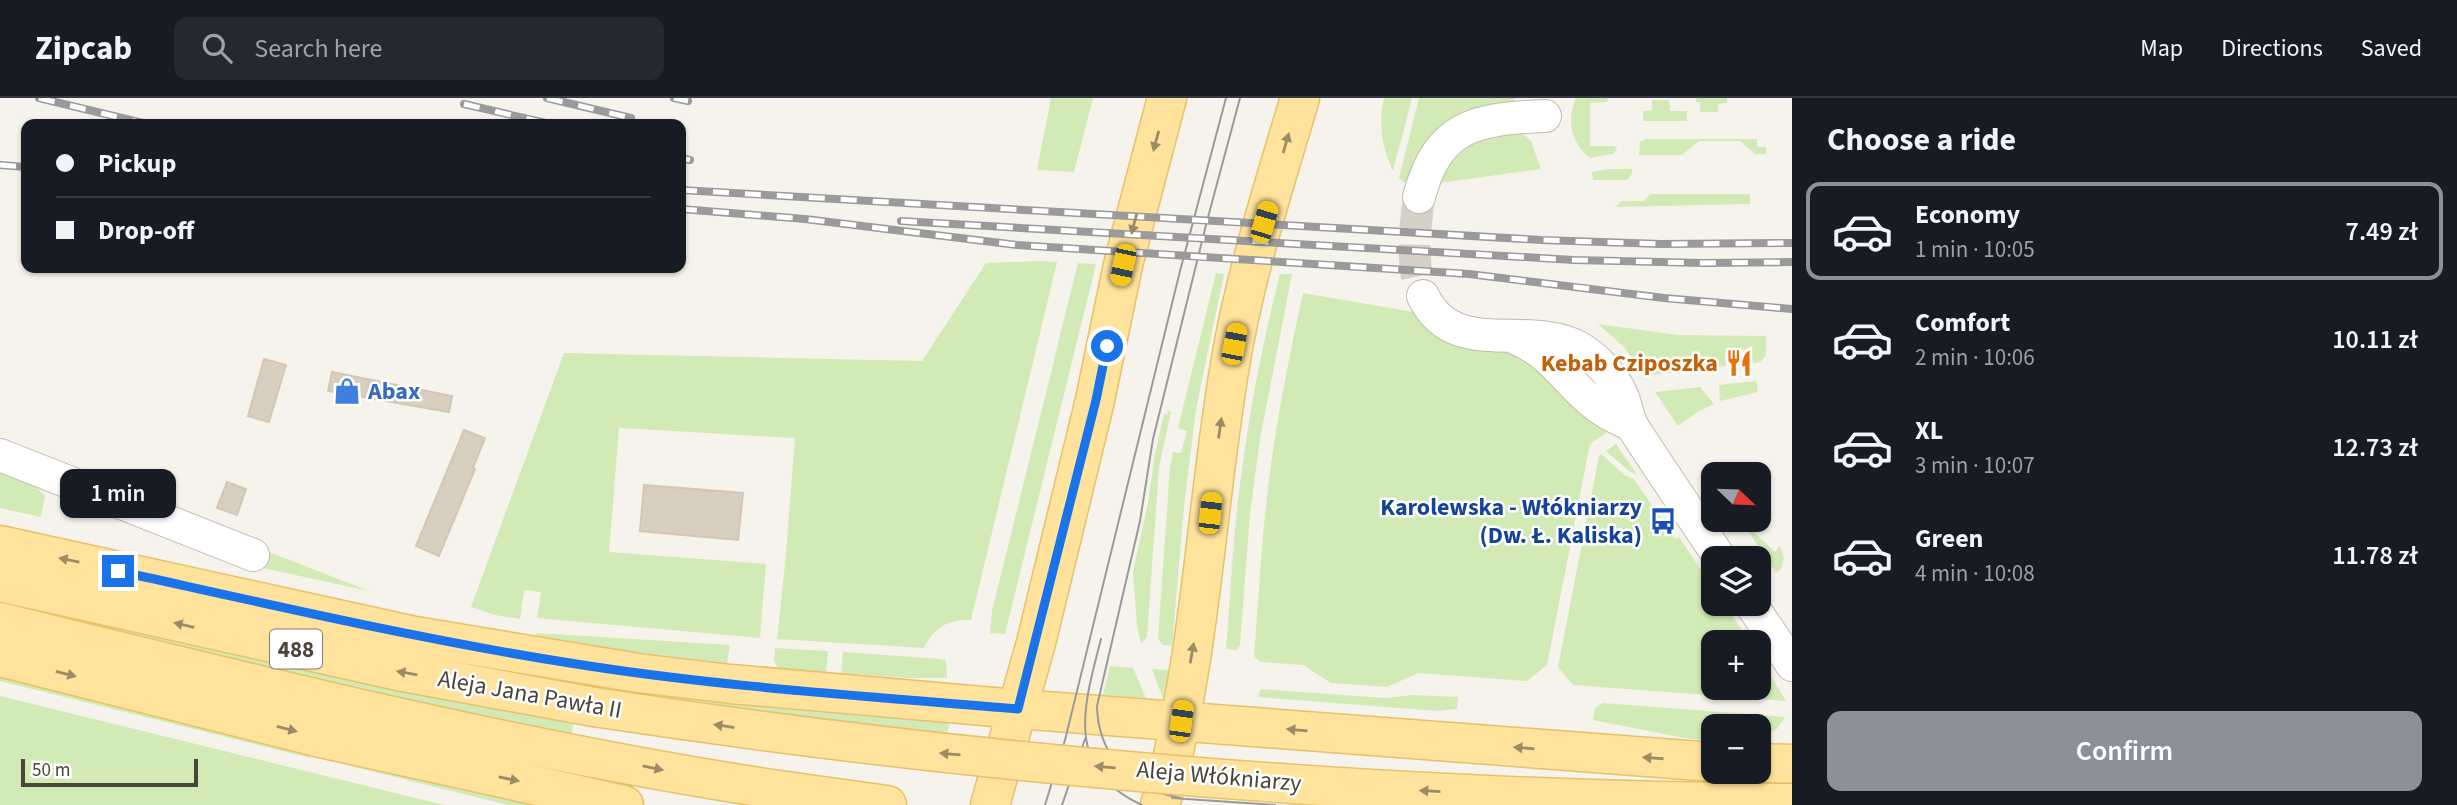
<!DOCTYPE html>
<html lang="en">
<head>
<meta charset="utf-8">
<style>
	:root { --surface:#171b24; --page:#242831; --text:#f1f3f6; --muted:#9ea1a6; --line:#363941; --accent:#8c9099 }
	body { margin:0; font-family:"Source Sans 3",sans-serif; background:var(--page); color:var(--text); height:100vh; display:flex; flex-direction:column; font-size:26px; white-space:nowrap }
	* { box-sizing:border-box; margin:0 }
	p { font-size:23px; color:var(--muted) }
	.icon { flex:none; width:38px; height:38px; fill:none; stroke:currentColor; stroke-width:2; stroke-linecap:round; stroke-linejoin:round }
	.map { position:relative; flex:1; overflow:hidden }
	.side { display:flex; flex-direction:column; background:var(--surface); width:665px }
	.side>* { flex:none }
	.top-card { position:absolute; left:21px; top:21px; width:665px; height:154px; border-radius:14px; box-shadow:0 2px 5px #0004; display:grid; align-content:center; height:154px; padding:0 35px; background:var(--surface) }
	.needle { width:46px; rotate:113deg }
	.fabs { position:absolute; left:1701px; top:364px; display:grid; gap:14px }
	.fabs a { display:grid; place-items:center; width:70px; height:70px; border-radius:14px; background:var(--surface); box-shadow:0 2px 5px #0004; font-size:35px }
	.scale { position:absolute; left:21px; bottom:18px; width:177px; box-sizing:border-box; padding-left:7px; border:4px solid #4b4439; border-top:0; font-size:19px; line-height:24px; white-space:nowrap; color:#4b4439; -webkit-text-stroke:5px #fff; paint-order:stroke }
	.end { position:absolute; width:32px; height:32px; margin:-16px; border:9px solid #1a73e8; background:#fff; box-shadow:0 0 0 4px #fff }
	.from { border-radius:50% }
	.bubble { position:absolute; height:49px; border-radius:14px; background:var(--surface); box-shadow:0 2px 5px #0004; font-size:23px; font-weight:600; line-height:49px; text-align:center }
	.car { position:absolute; width:21px; height:42px; margin:-21px -10px; border-radius:9px; box-shadow:0 0 5px 2px #0007; background:linear-gradient(#f5c518 24%,#345 0 40%,#f5c518 0 76%,#345 0 86%,#f5c518 0) }
	.top-card b { display:flex; align-items:center; gap:24px; height:66px; font-size:26px }
	.top-card b+b { border-top:2px solid var(--line) }
	.top-card i { width:18px; height:18px; background:var(--text) }
	ul { padding:0; list-style:none }
	li { display:flex; align-items:center; gap:21px; height:98px; margin:0 14px 10px; padding:0 21px; border:4px solid transparent; border-radius:14px }
	li div { flex:1 }
	li b { display:block; font-size:26px }
	li em { font-style:normal; font-weight:600 }
	li.selected { border-color:var(--accent) }
	li>.icon { width:63px; height:63px; stroke-width:1.5 }
	h2 { padding:0 35px; font-size:32px; line-height:84px }
	.action { display:flex; gap:14px; margin-top:auto; padding:14px 35px }
	.action a { flex:1; height:80px; border-radius:14px; background:var(--accent); color:#fff; font-size:28px; font-weight:600; line-height:80px; text-align:center }
	header { display:flex; align-items:center; gap:42px; box-sizing:border-box; height:98px; padding:0 35px; background:var(--surface); border-bottom:2px solid var(--line) }
	header strong { font-size:33px }
	nav { display:flex; gap:38px; margin-inline-start:auto; font-size:24px }
	.search { width:490px; height:63px; background:var(--page); display:flex; align-items:center; gap:18px; box-sizing:border-box; padding:0 24px; border-radius:14px; color:var(--muted); font-size:26px }
	main { display:flex; flex:1; min-height:0 }
	.map>svg:first-child { display:block }
	.green { fill:#d2eab5 }
	.building { fill:#d8cfc1; stroke:#d3c7b4; stroke-width:2 }
	.lines { fill:none; stroke-linecap:round; stroke-linejoin:round }
	.minor-tunnel { stroke:#d4d0c8; stroke-width:32; stroke-dasharray:32 16; stroke-linecap:butt }
	.minor-casing { stroke:#c2bbae; stroke-width:34 }
	.major-casing { stroke:#e6c16a; stroke-width:41 }
	.minor { stroke:#fff; stroke-width:32 }
	.major { stroke:#ffe39c; stroke-width:38 }
	.tram { stroke:#9a9a9a; stroke-width:2 }
	.rail-casing { stroke:#9a9a9a; stroke-width:8 }
	.rail { stroke:#fff; stroke-width:5; stroke-dasharray:16; stroke-linecap:butt }
	.major-bridge-casing { stroke:#e6c16a; stroke-width:41; stroke-linecap:butt }
	.major-bridge { stroke:#ffe39c; stroke-width:38 }
	.oneway { fill:#9c8c66 }
	.route { stroke:#1a73e8; stroke-width:9 }
	.labels { text-anchor:middle; stroke-width:5; stroke-linejoin:round; paint-order:stroke }
	.shield { fill:#fff; stroke:#817c74; stroke-width:2 }
	.shield-label { font-size:23px; font-weight:bold; fill:#4b4439 }
	.food-label { font-size:24px; font-weight:bold; fill:#c56008; stroke:#fff; text-anchor:end }
	.shop-label { font-size:24px; font-weight:bold; fill:#366cbe; stroke:#fff; text-anchor:start }
	.transit-label { font-size:24px; font-weight:bold; fill:#164399; stroke:#fff; text-anchor:end }
	.street-label { font-size:24px; fill:#4b4439; stroke:#fff }
</style>
</head>
<body>
<header>
<strong>Zipcab</strong>
<div class="search"><svg class="icon" aria-label="search" viewBox="0 0 24 24"><circle cx="10" cy="10" r="6"/><path d="M15 15l6 6"/></svg>Search here</div>
<nav><a>Map</a><a>Directions</a><a>Saved</a></nav>
</header>
<main>
<div class="map">
<svg width="1792" height="707" viewBox="0 0 1792 707">
	<rect width="100%" height="100%" fill="#f6f3ec"/>
	<path class="green" d="M1051,0h42l-19,74 -37,-2z
		M1384,0h28l-19,73c-11,-24 -15,-47 -9,-73z
		M1419,0h96l-4,6 -102,83 -10,-9z
		M1576,0h32l-1,4 -17,1v43h25l2,3 -4,5 -23,4c-19,-15 -24,-38 -14,-60z
		M1696,0h31v5l-9,1v8h-18v-10h-4z
		M1652,2h17l1,11h17v10h-44v-10l9,-1z
		M1522,35l9,8 10,28 -108,15 5,-11 33,-34z
		M1647,41h110v8h9v7h-11l-15,-13h-41l-17,14h-43l1,-13z
		M1609,71h23v5l-5,6h-34l-1,-8z
		M1650,96h100v10l-135,3 7,-6h22z
		M1041,163l16,1 -86,358c-23,-1 -38,8 -47,28l-147,-9 8,-74 10,-127 -176,-10 -10,124 157,12 -6,74 -223,-20 4,-26 -17,-2 -4,29 -25,-4 -24,-8 93,-254 358,8 64,-98z
		M1078,165l18,1 -91,370 -15,-1 2,-22z
		M1216,175l8,1 -28,135 -12,97 -12,140 -9,-1 -5,-7 12,-170 3,-16 8,1 6,-22 -9,-3z
		M1280,176h12l-32,165 -10,75 -10,131 -4,5 -10,-1c4,-46 6,-93 11,-139 9,-80 23,-158 43,-236z
		M1303,195l116,20 97,35 26,13 65,71 -17,12 -43,221 -20,16 -109,-8 -31,14 -56,-4 -28,-18 -43,-3 -6,-6c4,-46 6,-93 11,-140 7,-75 22,-149 38,-223z
		M1598,226l80,11 88,1v19l-6,7 -7,1 -2,-14 -26,3 1,14 -38,4 -1,-8 -12,1 1,9 -32,4 -20,-29z
		M1756,283l2,10 -4,2 -34,8 -1,-16z
		M1700,289l14,17 -15,7 -21,15 -23,-34z
		M1168,313l3,1 -12,55 -12,170 -6,7 -4,-18 -4,-54 15,-69 7,-49 9,-40 3,1z
		M1616,346l22,32 -9,-5 -23,-20z
		M1601,356l25,22 8,3 41,60 4,-2 34,51v16h11l26,38h-37v46h46v-32l27,45 -213,-16 -15,-18 41,-211z
		M0,373l35,15 10,10 -4,21 -41,-9z
		M1746,427l29,27 5,-6 4,12 -3,11 -5,4 -31,-47z
		M269,454l100,39 -106,-23z
		M0,499l574,123 -3,17 -571,-130z
		M536,535l194,12 -3,18 -192,-23z
		M775,550l53,3 -2,21 -48,-4 -4,-7z
		M843,554l98,7 5,2 1,17h-39l-67,-5z
		M1110,568l23,2 13,30 -43,-3z
		M1152,571l18,1 -4,28 -3,1z
		M0,575l310,77 1,8 -311,-77z
		M600,585l194,27 156,13 -3,9 -178,-18 -169,-26z
		M1261,591l125,9 27,-3 45,2 -1,12 -19,2 -180,-14z
		M0,598l444,109h-444z
		M1603,605l182,14 -8,12 -18,8v-11h-46v15l-29,-3 -91,-18 2,-12z
		M331,657l206,50h-29l-181,-45z"/>
	<path class="building" d="M264,261l22,6 -17,57 -21,-6z
		M332,274l120,24 -3,16 -121,-21z
		M464,332l21,8 -12,30 2,1 -36,87 -23,-10z
		M227,384l19,7 -9,26 -20,-7z
		M644,387l99,8 -5,47 -98,-9z"/>
	<g class="lines">
		<path class="minor-tunnel" d="M1419,99c-4,32 -9,69 4,99"/>
		<defs>
			<path id="minor" d="M1419,99c19,-73 58,-78 126,-81
				M1423,198c30,64 104,24 155,51 18,10 38,32 45,51 4,10 5,22 11,31 28,43 57,86 86,129
				M1517,241c38,16 49,44 80,67 10,8 22,13 34,19
				M0,357l253,100
				M1751,506l41,61"/>
			<path id="major" d="M0,447l415,91 223,37 93,11 287,25 695,53
				M0,484l398,89 196,36
				M0,524c245,60 491,122 740,162 49,8 98,14 147,21
				M0,559l325,82 299,66
				M1759,665l33,1
				M990,707l46,-162 59,-243 28,-135 44,-167
				M1160,707c14,-46 22,-93 30,-140 16,-100 23,-200 40,-300 15,-91 44,-179 70,-267"/>
		</defs>
		<use href="#minor" class="minor-casing"/>
		<use href="#major" class="major-casing"/>
		<use href="#minor" class="minor"/>
		<use href="#major" class="major"/>
		<path class="tram" d="M1101,541c-17,66 -38,130 41,166
			M1172,700l103,7
			M1181,700c-48,-8 -83,-41 -84,-92l43,-185 13,-82 54,-218 33,-123
			M1045,707l20,-65 115,-469 46,-173
			M1062,707l23,-66"/>
		<defs>
			<path id="rail" d="M39,0l108,26
				M547,0l84,20
				M674,0l14,3
				M464,6l86,20
				M681,60l9,2
				M0,67l26,2
				M681,92l860,50 120,4 131,-1
				M681,111l124,10 212,26 452,29 195,24 128,11
				M901,123l673,39 130,3 88,-1"/>
		</defs>
		<use href="#rail" class="rail-casing"/>
		<use href="#rail" class="rail"/>
		<defs>
			<path id="major-bridge" d="M594,609c396,60 798,93 1198,96"/>
		</defs>
		<use href="#major-bridge" class="major-bridge-casing"/>
		<use href="#major-bridge" class="major-bridge"/>
	</g>
	<defs><path id="oneway-solid" d="M-6-.8H1V-3.2L6.5 0L1 3.2V.8H-6Z" transform="scale(1.75)"/></defs>
	<g class="oneway">
		<use href="#oneway-solid" transform="translate(1156 43) rotate(105)"/>
		<use href="#oneway-solid" transform="translate(1286 45) rotate(-74)"/>
		<use href="#oneway-solid" transform="translate(1134 126) rotate(105)"/>
		<use href="#oneway-solid" transform="translate(1220 330) rotate(-82)"/>
		<use href="#oneway-solid" transform="translate(69 462) rotate(-168)"/>
		<use href="#oneway-solid" transform="translate(184 527) rotate(-167)"/>
		<use href="#oneway-solid" transform="translate(1192 555) rotate(-80)"/>
		<use href="#oneway-solid" transform="translate(407 575) rotate(-170)"/>
		<use href="#oneway-solid" transform="translate(66 576) rotate(14)"/>
		<use href="#oneway-solid" transform="translate(724 628) rotate(-171)"/>
		<use href="#oneway-solid" transform="translate(287 631) rotate(14)"/>
		<use href="#oneway-solid" transform="translate(1297 632) rotate(-175)"/>
		<use href="#oneway-solid" transform="translate(1524 650) rotate(-175)"/>
		<use href="#oneway-solid" transform="translate(950 656) rotate(-175)"/>
		<use href="#oneway-solid" transform="translate(1653 660) rotate(-176)"/>
		<use href="#oneway-solid" transform="translate(1105 669) rotate(-175)"/>
		<use href="#oneway-solid" transform="translate(653 670) rotate(11)"/>
		<use href="#oneway-solid" transform="translate(509 681) rotate(12)"/>
		<use href="#oneway-solid" transform="translate(1430 693) rotate(-177)"/>
	</g>
	<g class="lines">
		<path class="route" d="M118,473c150,33 300,68 452,92 148,24 298,33 448,46l78,-309 11,-54"/>
	</g>
	<defs>
		<symbol id="restaurant-bare" viewBox="-9 -9 18 18"><path d="M-5-6h1v4h1v-4h1v4h1v-4h1v5L-1.5 .5V6h-2V.5L-5-1ZM5-6V6H3V1.5H1.5Q1.5-4 5-6Z" fill="#e8710a" stroke="#fff" stroke-width="2.5" paint-order="stroke"/></symbol>
		<symbol id="shop-bare" viewBox="-9 -9 18 18"><path d="M-5-2.5h2.3a2.7 3.5 0 0 1 5.4 0H5L5.5 6h-11ZM-1.5-2.5h3a1.5 2.3 0 0 0-3 0Z" fill="#3f7fe0" stroke="#fff" stroke-width="2.5" paint-order="stroke"/></symbol>
		<symbol id="bus-bare" viewBox="-9 -9 18 18"><path d="M-5-6H5V4H4V6H2V4H-2V6H-4V4H-5ZM-3.5-4V0h7V-4ZM-3.5 1.2v1.5H-2V1.2ZM2 1.2v1.5H3.5V1.2Z" fill="#1a4fb4" stroke="#fff" stroke-width="2.5" paint-order="stroke"/></symbol>
	</defs>
	<g fill-rule="evenodd">
		<use href="#restaurant-bare" x="1720" y="246" width="38" height="38"/>
		<use href="#shop-bare" x="328" y="274" width="38" height="38"/>
		<use href="#bus-bare" x="1644" y="404" width="38" height="38"/>
	</g>
	<g class="labels">
		<rect class="shield" x="270" y="531.5" width="52" height="39" rx="5"/>
		<g class="shield-label">
			<text x="296" y="559">488</text>
		</g>
		<g class="food-label">
			<text x="1718" y="273">Kebab Cziposzka</text>
		</g>
		<g class="shop-label">
			<text x="368" y="301">Abax</text>
		</g>
		<g class="transit-label">
			<text x="1642" y="417">Karolewska - Włókniarzy<tspan x="1642" dy="28">(Dw. Ł. Kaliska)</tspan></text>
		</g>
		<g class="street-label">
			<text transform="translate(530 596) rotate(10)" y="8">Aleja Jana Pawła II</text>
			<text transform="translate(1219 678) rotate(5)" y="8">Aleja Włókniarzy</text>
		</g>
	</g>
</svg>
<div class="fabs">
<a><svg class="needle" viewBox="-14 -14 28 28"><path d="M0-13l5 13h-10z" fill="#e53935"/><path d="M0 13l5-13h-10z" fill="#9ea1a6"/></svg></a>
<a><svg class="icon" aria-label="layers" viewBox="0 0 24 24"><path d="M12 4l9 5-9 5-9-5zM3 14l9 5 9-5"/></svg></a>
<a>+</a>
<a>−</a>
</div>
<div class="scale">50 m</div>
<i class="end from" style="left:1107px;top:248px"></i>
<i class="end" style="left:118px;top:473px"></i>
<div class="bubble" style="left:60px;top:371px;width:116px">1 min</div>
<i class="car" style="left:1264px;top:124px;rotate:16deg"></i>
<i class="car" style="left:1123px;top:167px;rotate:192deg"></i>
<i class="car" style="left:1234px;top:246px;rotate:11deg"></i>
<i class="car" style="left:1210px;top:415px;rotate:6deg"></i>
<i class="car" style="left:1181px;top:623px;rotate:8deg"></i>
<div class="top-card">
<b><i class="from"></i>Pickup</b>
<b><i></i>Drop-off</b>
</div>
</div>
<section class="side">
<h2>Choose a ride</h2>
<ul>
<li class="selected"><svg class="icon" aria-label="car" viewBox="0 0 24 24"><path d="M5 17H2v-5l4-1 3-4h7l3 4 3 1v5h-3M9 17h6M6 11h13"/><circle cx="7" cy="17" r="2"/><circle cx="17" cy="17" r="2"/></svg><div><b>Economy</b><p>1 min · 10:05</p></div><em>7.49 zł</em></li>
<li><svg class="icon" aria-label="car" viewBox="0 0 24 24"><path d="M5 17H2v-5l4-1 3-4h7l3 4 3 1v5h-3M9 17h6M6 11h13"/><circle cx="7" cy="17" r="2"/><circle cx="17" cy="17" r="2"/></svg><div><b>Comfort</b><p>2 min · 10:06</p></div><em>10.11 zł</em></li>
<li><svg class="icon" aria-label="car" viewBox="0 0 24 24"><path d="M5 17H2v-5l4-1 3-4h7l3 4 3 1v5h-3M9 17h6M6 11h13"/><circle cx="7" cy="17" r="2"/><circle cx="17" cy="17" r="2"/></svg><div><b>XL</b><p>3 min · 10:07</p></div><em>12.73 zł</em></li>
<li><svg class="icon" aria-label="car" viewBox="0 0 24 24"><path d="M5 17H2v-5l4-1 3-4h7l3 4 3 1v5h-3M9 17h6M6 11h13"/><circle cx="7" cy="17" r="2"/><circle cx="17" cy="17" r="2"/></svg><div><b>Green</b><p>4 min · 10:08</p></div><em>11.78 zł</em></li>
</ul>
<div class="action"><a>Confirm</a></div>
</section>
</main>
</body>
</html>
